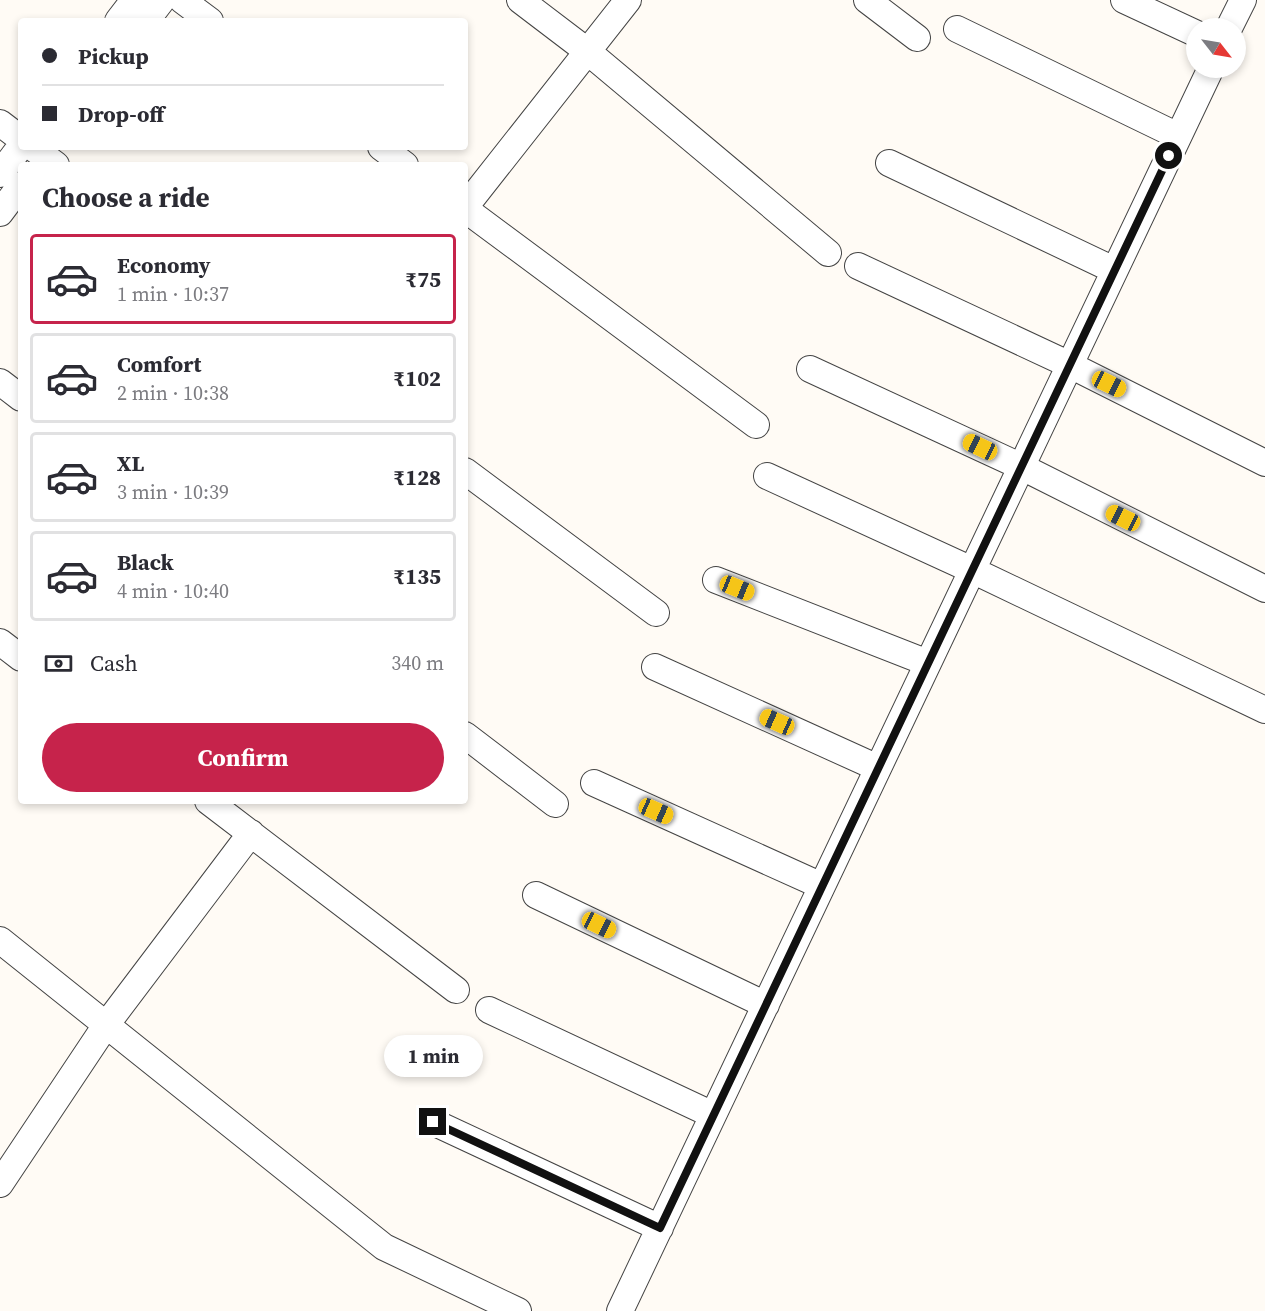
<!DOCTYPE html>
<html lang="en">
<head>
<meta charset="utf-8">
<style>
	:root { --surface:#fff; --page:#f2f2f3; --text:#2b2b33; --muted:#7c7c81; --line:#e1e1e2; --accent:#c6234b }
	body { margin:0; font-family:"Source Serif 4",serif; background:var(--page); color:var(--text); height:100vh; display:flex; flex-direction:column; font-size:22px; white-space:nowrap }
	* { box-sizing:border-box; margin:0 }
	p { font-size:20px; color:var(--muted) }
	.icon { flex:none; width:33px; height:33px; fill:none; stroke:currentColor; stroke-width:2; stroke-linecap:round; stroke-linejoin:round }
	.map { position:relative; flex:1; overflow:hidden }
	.side { position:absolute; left:18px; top:162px; width:450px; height:642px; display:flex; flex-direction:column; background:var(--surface); border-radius:6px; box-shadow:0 3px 9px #0003 }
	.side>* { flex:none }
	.banner { position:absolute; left:18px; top:18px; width:450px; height:132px; border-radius:6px; box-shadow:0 3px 9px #0003; display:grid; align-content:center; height:132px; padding:0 24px; background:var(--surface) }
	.needle { width:39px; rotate:121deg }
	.buttons { position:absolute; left:1186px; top:18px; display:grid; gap:12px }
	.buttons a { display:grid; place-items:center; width:60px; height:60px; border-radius:50%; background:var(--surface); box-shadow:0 3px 9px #0003; font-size:30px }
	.end { position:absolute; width:27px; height:27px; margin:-14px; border:8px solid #111; background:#fff; box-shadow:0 0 0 3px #fff }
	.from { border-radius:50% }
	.bubble { position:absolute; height:42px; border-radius:21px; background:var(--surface); box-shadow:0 3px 9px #0003; font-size:20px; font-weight:700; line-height:42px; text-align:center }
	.car { position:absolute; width:18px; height:36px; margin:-18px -9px; border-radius:8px; box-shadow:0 0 4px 2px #0007; background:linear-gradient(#f5c518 24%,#345 0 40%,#f5c518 0 76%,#345 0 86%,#f5c518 0) }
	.banner b { display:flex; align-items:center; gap:21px; height:57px; font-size:22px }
	.banner b+b { border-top:2px solid var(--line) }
	.banner i { width:15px; height:15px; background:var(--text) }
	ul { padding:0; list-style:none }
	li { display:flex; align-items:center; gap:18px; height:90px; margin:0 12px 9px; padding:0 12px; border:3px solid var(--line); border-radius:6px }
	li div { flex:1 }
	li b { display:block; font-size:22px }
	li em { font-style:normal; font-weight:700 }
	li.on { border-color:var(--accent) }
	li>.icon { width:54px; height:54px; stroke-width:1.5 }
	h2 { padding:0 24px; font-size:27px; line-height:72px }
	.pay { display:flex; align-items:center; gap:15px; height:66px; padding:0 24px; font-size:22px }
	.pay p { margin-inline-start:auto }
	.primary-button { display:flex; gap:12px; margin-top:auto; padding:12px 24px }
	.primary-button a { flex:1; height:69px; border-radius:36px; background:var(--accent); color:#fff; font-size:24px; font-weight:700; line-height:69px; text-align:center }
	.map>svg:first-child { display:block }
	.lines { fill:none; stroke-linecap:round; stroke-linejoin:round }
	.street-casing { stroke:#444; stroke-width:28 }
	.street { stroke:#fff; stroke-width:26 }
	.route { stroke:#111; stroke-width:8 }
</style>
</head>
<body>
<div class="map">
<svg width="1265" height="1311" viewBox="0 0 1265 1311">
	<rect width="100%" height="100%" fill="#fffbf5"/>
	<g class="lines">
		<defs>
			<path id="street" d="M182,0l28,21
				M520,0l67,51 241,202
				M867,0l50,38
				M1124,0l73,34
				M118,21l16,-21
				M146,21l16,-21
				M1229,28l14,-28
				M957,29l221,107
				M0,123l21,16
				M32,147l24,18
				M381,147l24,18
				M889,163l225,107
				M0,174l21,-28
				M465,207l163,-207
				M465,209l291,216
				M0,213l21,-28
				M858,266l212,99 195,98
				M810,369l212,98 243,122
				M0,382l21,16
				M465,471l191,142
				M767,476l205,94 293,140
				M716,580l212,83
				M0,642l21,16
				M655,667l223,101
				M465,735l90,69
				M594,783l228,103
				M208,801l248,189
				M536,895l230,110
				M0,940l384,307 134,64
				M489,1010l224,105
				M433,1122l227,106
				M0,1184l106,-159 145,-192
				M620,1311l591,-1243"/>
		</defs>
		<use href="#street" class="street-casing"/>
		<use href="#street" class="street"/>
	</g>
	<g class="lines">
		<path class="route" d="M433,1122l227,106 509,-1072"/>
	</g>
</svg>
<div class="buttons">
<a><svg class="needle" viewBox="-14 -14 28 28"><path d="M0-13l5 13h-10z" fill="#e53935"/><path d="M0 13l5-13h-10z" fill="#7c7c81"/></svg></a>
</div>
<i class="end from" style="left:1169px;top:156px"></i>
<i class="end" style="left:433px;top:1122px"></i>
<div class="bubble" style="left:384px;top:1035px;width:99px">1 min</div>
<i class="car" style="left:1109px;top:384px;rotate:116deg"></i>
<i class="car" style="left:980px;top:447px;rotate:295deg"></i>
<i class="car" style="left:1123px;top:518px;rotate:296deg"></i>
<i class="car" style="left:737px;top:588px;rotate:112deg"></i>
<i class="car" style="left:777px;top:722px;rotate:294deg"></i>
<i class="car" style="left:656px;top:811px;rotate:114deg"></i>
<i class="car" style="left:599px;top:925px;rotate:116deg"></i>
<div class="banner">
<b><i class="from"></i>Pickup</b>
<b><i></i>Drop-off</b>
</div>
<section class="side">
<h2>Choose a ride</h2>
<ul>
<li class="on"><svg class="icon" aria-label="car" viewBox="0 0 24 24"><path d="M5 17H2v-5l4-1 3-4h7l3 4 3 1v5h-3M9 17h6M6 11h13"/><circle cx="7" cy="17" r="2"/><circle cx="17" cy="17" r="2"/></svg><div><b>Economy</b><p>1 min · 10:37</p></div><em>₹75</em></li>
<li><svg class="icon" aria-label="car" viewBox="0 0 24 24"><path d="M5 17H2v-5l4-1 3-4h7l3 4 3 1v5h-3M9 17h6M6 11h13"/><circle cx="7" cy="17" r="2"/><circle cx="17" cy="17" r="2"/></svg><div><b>Comfort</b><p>2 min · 10:38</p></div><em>₹102</em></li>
<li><svg class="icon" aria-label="car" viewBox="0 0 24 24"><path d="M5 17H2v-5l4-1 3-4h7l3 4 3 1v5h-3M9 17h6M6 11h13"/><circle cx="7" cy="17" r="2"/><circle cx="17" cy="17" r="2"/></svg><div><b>XL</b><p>3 min · 10:39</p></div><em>₹128</em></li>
<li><svg class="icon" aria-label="car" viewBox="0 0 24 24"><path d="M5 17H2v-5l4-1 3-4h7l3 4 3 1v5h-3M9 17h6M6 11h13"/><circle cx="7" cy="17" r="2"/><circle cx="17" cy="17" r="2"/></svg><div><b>Black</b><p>4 min · 10:40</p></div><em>₹135</em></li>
</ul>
<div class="pay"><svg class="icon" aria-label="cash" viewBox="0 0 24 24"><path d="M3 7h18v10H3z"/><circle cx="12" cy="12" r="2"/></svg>Cash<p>340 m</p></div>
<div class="primary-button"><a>Confirm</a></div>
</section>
</div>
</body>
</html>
